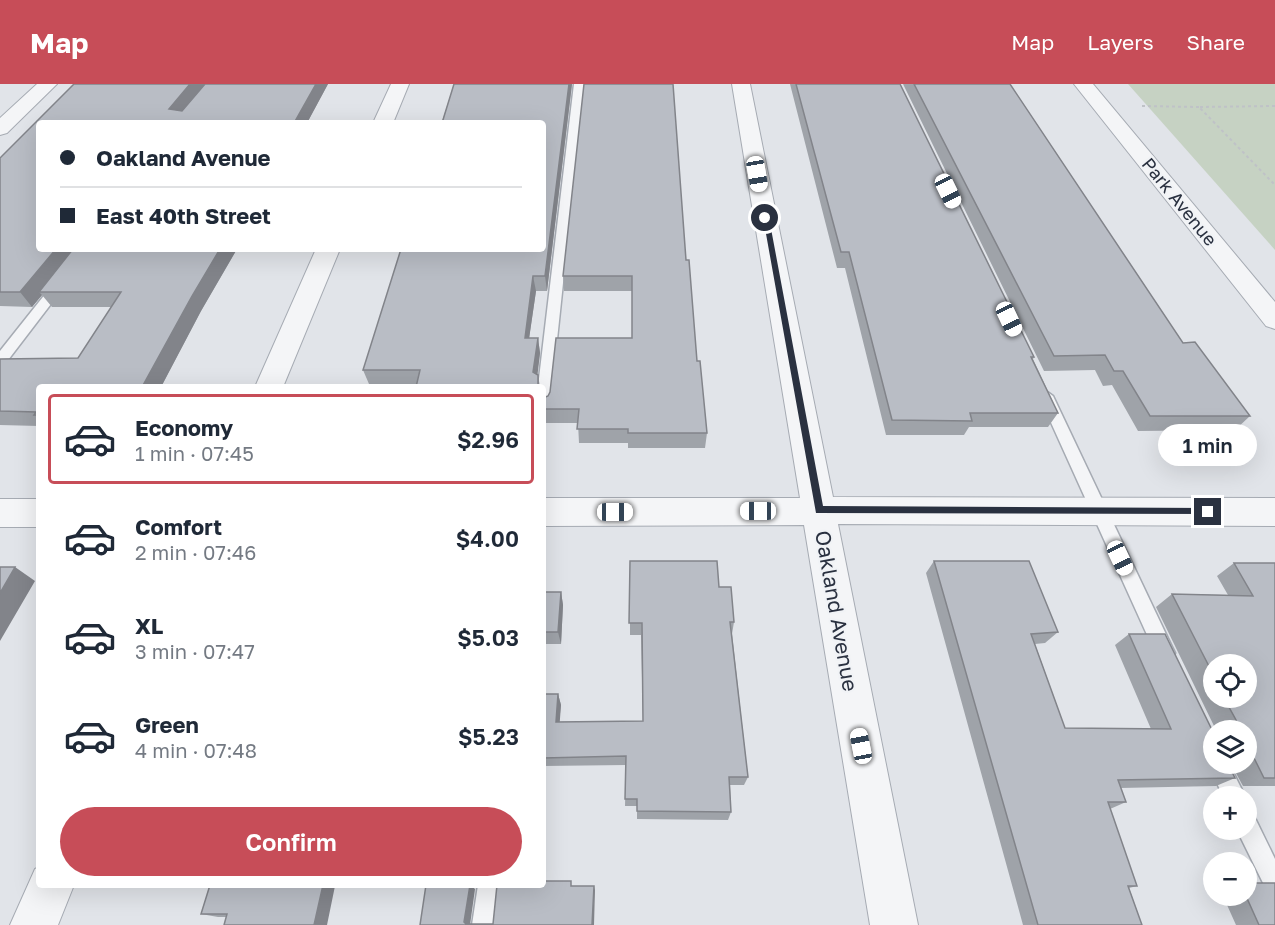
<!DOCTYPE html>
<html lang="en">
<head>
<meta charset="utf-8">
<style>
	:root { --surface:#fff; --page:#f2f2f3; --text:#1f2937; --muted:#747a83; --line:#e0e1e3; --accent:#c74d58 }
	body { margin:0; font-family:"Golos Text",sans-serif; background:var(--page); color:var(--text); height:100vh; display:flex; flex-direction:column; font-size:22px; white-space:nowrap }
	* { box-sizing:border-box; margin:0 }
	p { font-size:20px; color:var(--muted) }
	.icon { flex:none; width:33px; height:33px; fill:none; stroke:currentColor; stroke-width:2; stroke-linecap:round; stroke-linejoin:round }
	.map { position:relative; flex:1; overflow:hidden }
	.drawer { position:absolute; left:36px; top:300px; width:510px; height:504px; display:flex; flex-direction:column; background:var(--surface); border-radius:6px; box-shadow:0 6px 24px #0002 }
	.drawer>* { flex:none }
	.hud { position:absolute; left:36px; top:36px; width:510px; height:132px; border-radius:6px; box-shadow:0 6px 24px #0002; display:grid; align-content:center; height:132px; padding:0 24px; background:var(--surface) }
	.tools { position:absolute; left:1203px; top:570px; display:grid; gap:12px }
	.tools a { display:grid; place-items:center; width:54px; height:54px; border-radius:50%; background:var(--surface); box-shadow:0 6px 24px #0002; font-size:30px }
	.end { position:absolute; width:27px; height:27px; margin:-14px; border:8px solid #2a3140; background:#fff; box-shadow:0 0 0 3px #fff }
	.from { border-radius:50% }
	.bubble { position:absolute; height:42px; border-radius:21px; background:var(--surface); box-shadow:0 6px 24px #0002; font-size:20px; font-weight:600; line-height:42px; text-align:center }
	.car { position:absolute; width:18px; height:36px; margin:-18px -9px; border-radius:8px; box-shadow:0 0 4px 2px #0007; background:linear-gradient(#fff 24%,#345 0 40%,#fff 0 76%,#345 0 86%,#fff 0) }
	.hud b { display:flex; align-items:center; gap:21px; height:57px; font-size:22px }
	.hud b+b { border-top:2px solid var(--line) }
	.hud i { width:15px; height:15px; background:var(--text) }
	ul { padding:10px 0 0; list-style:none }
	li { display:flex; align-items:center; gap:18px; height:90px; margin:0 12px 9px; padding:0 12px; border:3px solid transparent; border-radius:6px }
	li div { flex:1 }
	li b { display:block; font-size:22px }
	li em { font-style:normal; font-weight:600 }
	li.current { border-color:var(--accent) }
	li>.icon { width:54px; height:54px; stroke-width:1.5 }
	.cta { display:flex; gap:12px; margin-top:auto; padding:12px 24px }
	.cta a { flex:1; height:69px; border-radius:36px; background:var(--accent); color:#fff; font-size:24px; font-weight:600; line-height:69px; text-align:center }
	header { display:flex; align-items:center; gap:36px; box-sizing:border-box; height:84px; padding:0 30px; background:var(--accent); color:#fff }
	header strong { font-size:28px }
	nav { display:flex; gap:33px; margin-inline-start:auto; font-size:21px }
	.map>svg:first-child { display:block }
	.green { fill:#c6d2c3 }
	.lines { fill:none; stroke-linecap:round; stroke-linejoin:round }
	.service-casing { stroke:#a6abb3; stroke-width:3 }
	.minor-casing { stroke:#a6abb3; stroke-width:2 }
	.tertiary-casing { stroke:#a6abb3; stroke-width:2 }
	.path { stroke:#bfc2c7; stroke-width:2; stroke-dasharray:3 3; stroke-linecap:butt }
	.service { fill:#f4f5f7; fill-rule:evenodd }
	.minor { fill:#f4f5f7; fill-rule:evenodd }
	.tertiary { fill:#f4f5f7; fill-rule:evenodd }
	.wall { fill:#9fa3a9; fill-rule:evenodd }
	.shaded-wall { fill:#82848a }
	.building { fill:#b9bdc5; stroke:#82848a; stroke-width:1.5 }
	.route { fill:#2a3140 }
	.labels { text-anchor:middle; stroke-width:4.5; stroke-linejoin:round; paint-order:stroke }
	.far-street-label { font-size:18px; fill:#2a3140; stroke:#f1f3f6 }
	.street-label { font-size:21px; fill:#2a3140; stroke:#f1f3f6 }
</style>
</head>
<body>
<header>
<strong>Map</strong>
<nav><a>Map</a><a>Layers</a><a>Share</a></nav>
</header>
<div class="map">
<svg width="1275" height="841" viewBox="0 0 1275 841">
	<rect width="100%" height="100%" fill="#e1e4e9"/>
	<path class="green" d="M1128,0h147v166z"/>
	<g class="lines">
		<defs>
			<path id="service" d="M574,0h10l-34,322 -2,4 -5,1v-24h-5z
				M81,165h12l-88,115 -5,2v-15z
				M1046,307l7,5 119,251 3,6 -3,6 -7,3 -7,-3 -119,-263z
				M1214,671v9h15l16,32h-22l-15,-32z
				M1246,729l8,3 21,43v35l-8,-3 -30,-61h9z
				M478,801h22l-4,40h-24z"/>
			<path id="minor" d="M37,0h20l-50,49 -7,2v-17z
				M732,0h18l83,413 442,1v28l-437,-2 80,401h-48l-66,-400 -261,1v-28h257z
				M0,415h39v28h-39z"/>
			<path id="tertiary" d="M391,0h18l-16,39h-20z
				M1074,0h19l182,218v27l-9,-3z
				M316,165h24l-57,138h-28z
				M39,783v18h35l-16,40h-48l25,-56z"/>
		</defs>
		<use href="#service" class="service-casing"/>
		<use href="#minor" class="minor-casing"/>
		<use href="#tertiary" class="tertiary-casing"/>
		<path class="path" d="M1142,22l57,1
			M1275,22l-76,1 76,78"/>
		<use href="#service" class="service"/>
		<use href="#minor" class="minor"/>
		<use href="#tertiary" class="tertiary"/>
	</g>
	<path class="wall" d="M74,0h254l-21,39h-268v126h198l-36,62 -40,76h-122v39l-39,-1v-66l78,-1 34,-51h-60l-10,-12 -10,12 -32,-1v-148z
		M454,0h118l-25,207h-11l-7,47h9l2,15 -3,21 1,1 2,12h-124v-3h-47l-6,-14z
		M790,0h110l134,273 -1,2 25,54 -10,14h-79l-5,8h-78l-41,-167h-8z
		M903,0h107l173,259 67,73 -15,14 -97,1 -26,-46 -9,1 -8,-16 -51,1z
		M686,176l11,101 10,72 -2,15h-77v-5h-49l-1,-20h-35v-25l5,-2 84,-58v-47h-68l-1,-15z
		M630,477l89,26 15,35 -2,12 16,143 -4,8h-14l1,27 -3,8 -91,-1v-13h-12l1,-41 -83,1v-72h15l3,11 -2,17 84,-1 -2,-86h-11z
		M934,477l124,71 -13,11 -10,1 30,84 86,1 -36,-84 14,-11 106,144 -19,8 -96,2 6,14 -16,7 27,77 -8,2 13,37h-119l-97,-352z
		M1234,479h41v223h-32l-12,-22h15v-34h-30l-60,-123 16,-13 56,1 -11,-19zM1214,580l32,34h-32z
		M543,508h18l2,13 -2,39h-18z
		M210,801h166v1h-41l-109,31h-8l-17,-3z
		M1223,812h23l29,29h-39z"/>
	<path class="shaded-wall" d="M190,0h16l-29,39 -8,-14z
		M316,0h12l-21,39h-13z
		M569,0h3l-25,207 -2,-15z
		M56,165h23l-40,43 3,3 -10,12 -12,-15z
		M220,165h17l-36,62 -40,76h-19l50,-91z
		M533,192l3,15 -9,62 -2,-15z
		M538,254l2,15 -4,34 -3,-15z
		M15,483l20,14 -35,60v-48z
		M561,508l2,13 -2,39 -3,-12z
		M558,610l3,11 -2,27 -3,-10z
		M323,801h10l2,1 -8,39h-13z
		M470,801l5,4 -5,36 -4,-1 -2,-2z
		M594,802l1,4 -1,35h-2z"/>
	<path class="building" d="M74,0h116l-21,25 13,2 23,-27h111l-22,39h-255v126h17l-36,43h-20v-134z
		M454,0h115l-24,192h-12l-8,62h13l-5,34 5,3v12h-122l4,-17h-57l38,-121h142v-126h-101z
		M584,0h89l13,176h3l8,101h3l7,72h-79v-4h-51l2,-20h-36v-11l5,-2 2,-4 6,-54h76v-62h-69z
		M796,0h104l134,273h-3l27,56h-88l2,8 -80,-1 -43,-168h-8z
		M914,0h96l173,259 12,-1 55,74h-100l-27,-45h-9l-9,-16 -51,1z
		M73,165h147l-28,47 -50,91h-103v28h-5l2,-3 -36,-1v-52l78,-1 43,-66h-82z
		M630,477h87l2,26h12l3,35h-4l18,155h-19l2,35 -94,-1v-12h-12l1,-43 -83,2v-64h15l-2,28 87,-1 -1,-98h-13z
		M934,477h95l29,71 -27,2 34,94 106,1 -42,-95h36l49,100v30h14l7,14 -117,2 8,22h-18l29,84h-9l14,39h-104z
		M1234,479h41v215h-11l-12,-24h-6v-24h-10v-10l-12,-22h22v-34h-32v12l-42,-82 81,2z
		M0,483h15l-15,26z
		M543,508h18l-3,40h-15z
		M543,797h28v5h23l-2,39h-172l6,-40h44l-6,37 2,2h27l4,-39h46z
		M1246,799h29v42h-16l-13,-29z
		M210,801h113l-9,40h-90l3,-11h-26z"/>
	<path class="route" d="M763,133l6,1 54,288 385,2 5,4 -1,2 -396,-1z"/>
	<g class="labels">
		<g class="far-street-label">
			<text transform="translate(1179 118) rotate(51)" y="6">Park Avenue</text>
		</g>
		<g class="street-label">
			<text transform="translate(836 527) rotate(80)" y="7">Oakland Avenue</text>
		</g>
	</g>
</svg>
<div class="tools">
<a><svg class="icon" aria-label="locate" viewBox="0 0 24 24"><circle cx="12" cy="12" r="6"/><path d="M12 2v4M12 18v4M2 12h4M18 12h4"/></svg></a>
<a><svg class="icon" aria-label="layers" viewBox="0 0 24 24"><path d="M12 4l9 5-9 5-9-5zM3 14l9 5 9-5"/></svg></a>
<a>+</a>
<a>−</a>
</div>
<i class="end from" style="left:765px;top:134px"></i>
<i class="end" style="left:1208px;top:428px"></i>
<div class="bubble" style="left:1158px;top:340px;width:99px">1 min</div>
<i class="car" style="left:757px;top:90px;rotate:170deg"></i>
<i class="car" style="left:948px;top:107px;rotate:154deg"></i>
<i class="car" style="left:1009px;top:235px;rotate:155deg"></i>
<i class="car" style="left:758px;top:427px;rotate:270deg"></i>
<i class="car" style="left:615px;top:428px;rotate:90deg"></i>
<i class="car" style="left:1120px;top:474px;rotate:155deg"></i>
<i class="car" style="left:861px;top:662px;rotate:349deg"></i>
<div class="hud">
<b><i class="from"></i>Oakland Avenue</b>
<b><i></i>East 40th Street</b>
</div>
<section class="drawer">
<ul>
<li class="current"><svg class="icon" aria-label="car" viewBox="0 0 24 24"><path d="M5 17H2v-5l4-1 3-4h7l3 4 3 1v5h-3M9 17h6M6 11h13"/><circle cx="7" cy="17" r="2"/><circle cx="17" cy="17" r="2"/></svg><div><b>Economy</b><p>1 min · 07:45</p></div><em>$2.96</em></li>
<li><svg class="icon" aria-label="car" viewBox="0 0 24 24"><path d="M5 17H2v-5l4-1 3-4h7l3 4 3 1v5h-3M9 17h6M6 11h13"/><circle cx="7" cy="17" r="2"/><circle cx="17" cy="17" r="2"/></svg><div><b>Comfort</b><p>2 min · 07:46</p></div><em>$4.00</em></li>
<li><svg class="icon" aria-label="car" viewBox="0 0 24 24"><path d="M5 17H2v-5l4-1 3-4h7l3 4 3 1v5h-3M9 17h6M6 11h13"/><circle cx="7" cy="17" r="2"/><circle cx="17" cy="17" r="2"/></svg><div><b>XL</b><p>3 min · 07:47</p></div><em>$5.03</em></li>
<li><svg class="icon" aria-label="car" viewBox="0 0 24 24"><path d="M5 17H2v-5l4-1 3-4h7l3 4 3 1v5h-3M9 17h6M6 11h13"/><circle cx="7" cy="17" r="2"/><circle cx="17" cy="17" r="2"/></svg><div><b>Green</b><p>4 min · 07:48</p></div><em>$5.23</em></li>
</ul>
<div class="cta"><a>Confirm</a></div>
</section>
</div>
</body>
</html>
